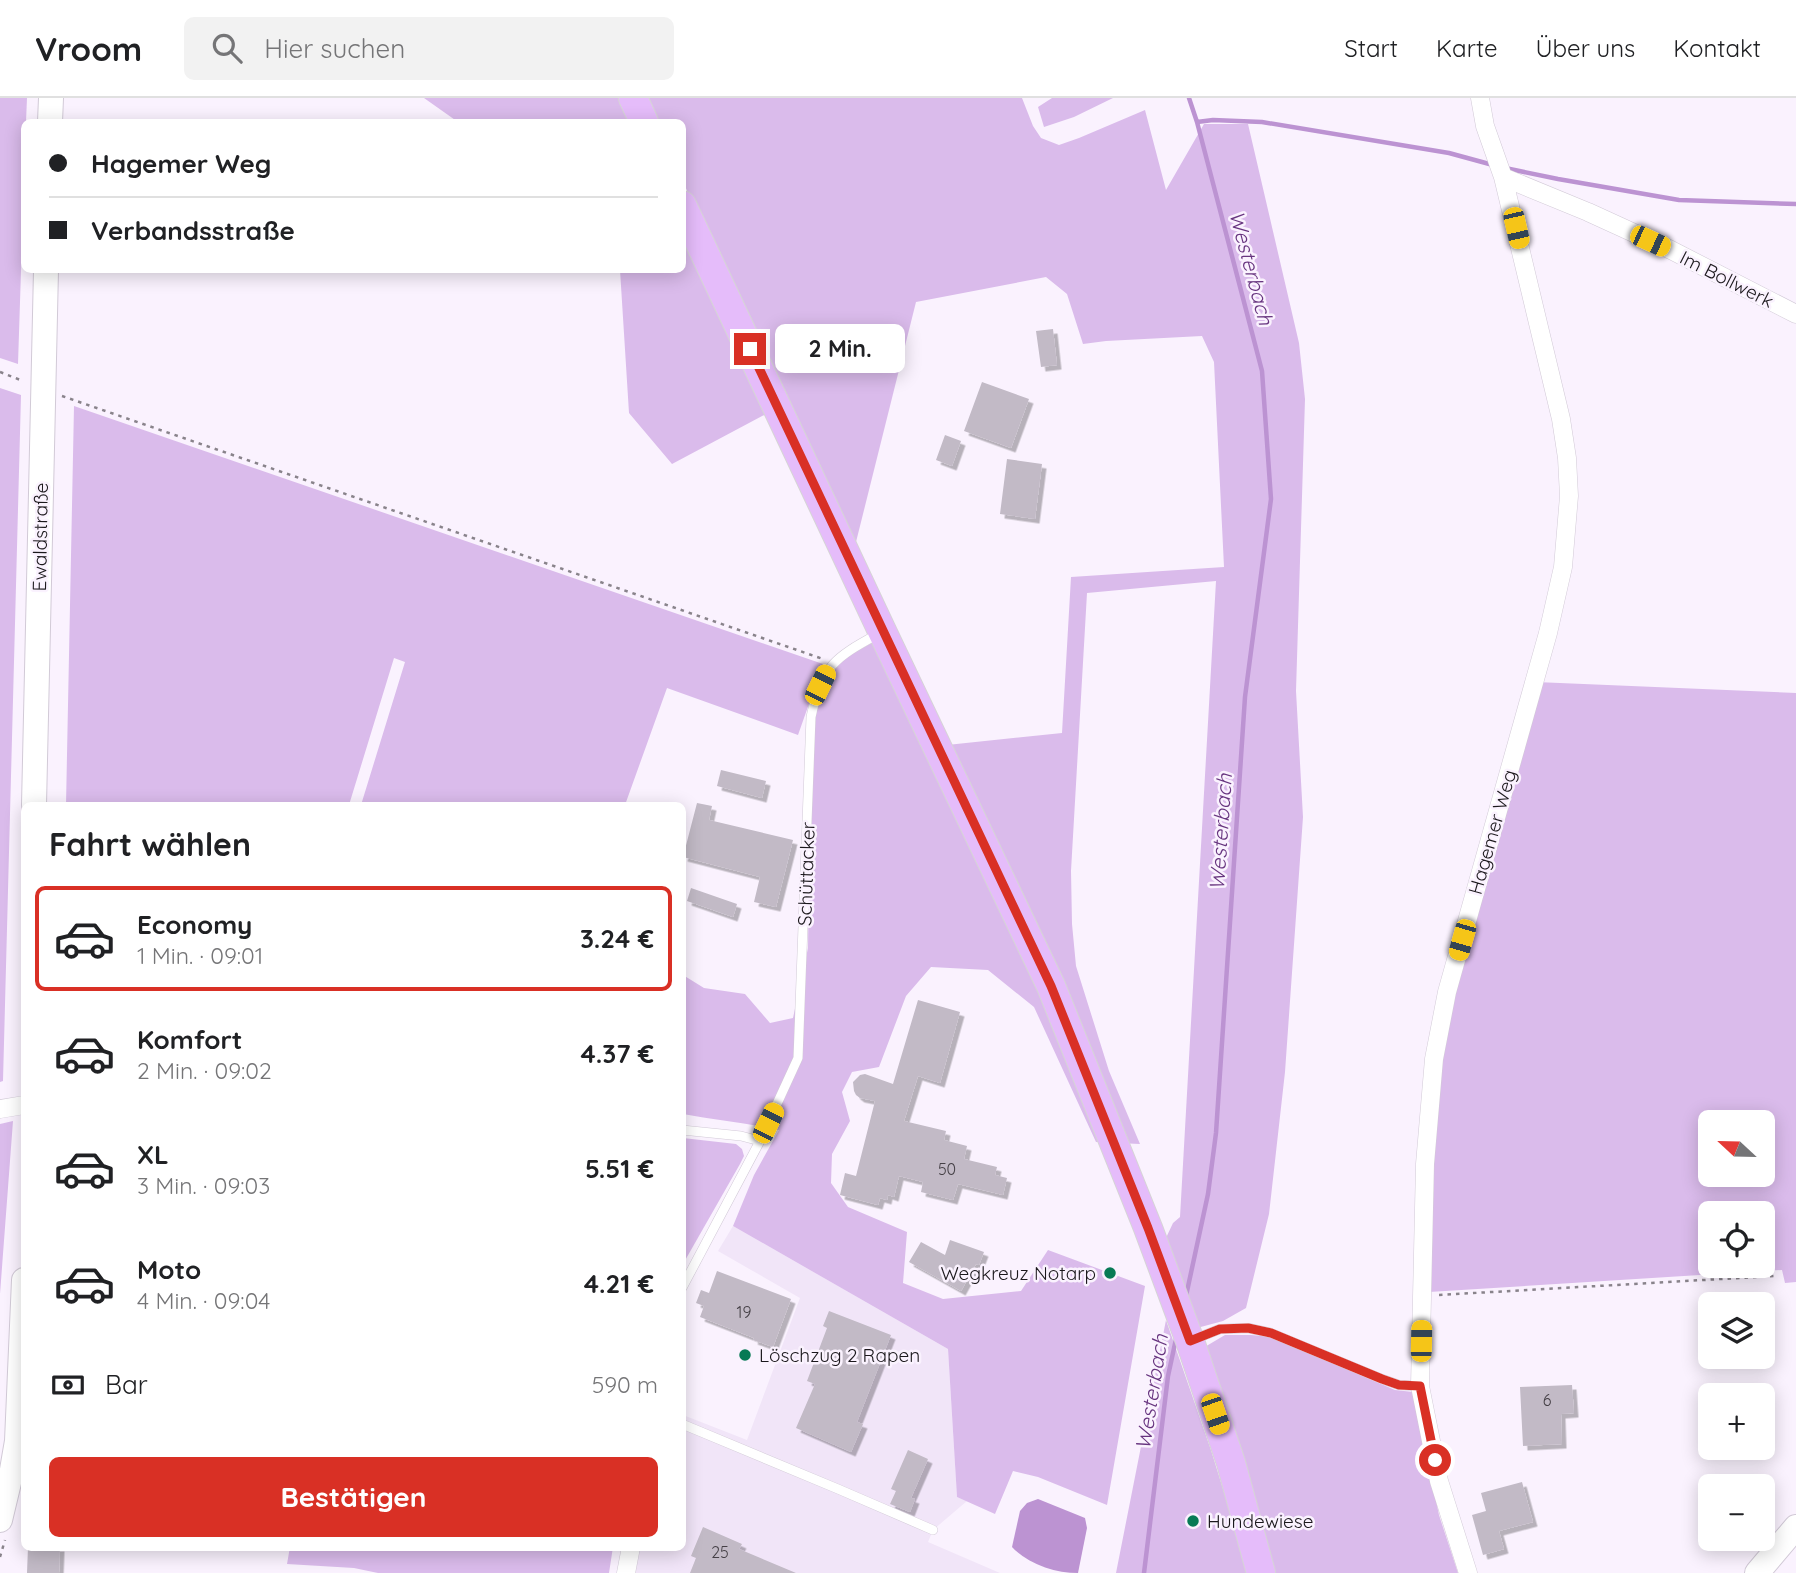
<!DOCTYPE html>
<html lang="de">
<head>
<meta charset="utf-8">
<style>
	:root { --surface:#fff; --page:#f2f2f2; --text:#202124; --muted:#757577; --line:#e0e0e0; --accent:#d93025 }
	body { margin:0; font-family:Quicksand,sans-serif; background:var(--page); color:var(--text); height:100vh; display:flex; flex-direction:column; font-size:26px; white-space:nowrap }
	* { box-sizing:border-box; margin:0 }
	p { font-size:23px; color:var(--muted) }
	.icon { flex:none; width:38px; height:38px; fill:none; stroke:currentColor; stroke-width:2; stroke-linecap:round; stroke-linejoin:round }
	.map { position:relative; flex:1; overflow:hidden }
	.side { position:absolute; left:21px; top:704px; width:665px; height:749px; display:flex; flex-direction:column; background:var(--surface); border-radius:10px; box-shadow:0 4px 18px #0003 }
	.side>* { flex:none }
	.banner { position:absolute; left:21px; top:21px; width:665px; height:154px; border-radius:10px; box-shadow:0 4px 18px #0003; display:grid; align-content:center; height:154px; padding:0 28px; background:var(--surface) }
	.needle { width:46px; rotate:292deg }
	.fabs { position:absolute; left:1698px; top:1012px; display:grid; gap:14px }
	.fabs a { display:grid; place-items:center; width:77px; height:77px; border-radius:10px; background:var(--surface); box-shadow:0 4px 18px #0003; font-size:35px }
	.end { position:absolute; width:32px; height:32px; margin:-16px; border:9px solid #d93025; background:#fff; box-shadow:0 0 0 4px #fff }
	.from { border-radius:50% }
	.bubble { position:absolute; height:49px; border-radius:10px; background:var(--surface); box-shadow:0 4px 18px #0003; font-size:23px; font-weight:700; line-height:49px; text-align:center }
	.car { position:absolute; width:21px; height:42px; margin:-21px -10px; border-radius:9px; box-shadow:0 0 5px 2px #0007; background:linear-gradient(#f5c518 24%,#345 0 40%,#f5c518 0 76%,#345 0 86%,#f5c518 0) }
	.banner b { display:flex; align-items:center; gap:24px; height:66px; font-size:26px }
	.banner b+b { border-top:2px solid var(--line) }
	.banner i { width:18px; height:18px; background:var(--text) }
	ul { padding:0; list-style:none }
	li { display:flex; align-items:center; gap:21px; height:105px; margin:0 14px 10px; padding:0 14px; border:4px solid transparent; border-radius:10px }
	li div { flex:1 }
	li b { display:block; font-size:26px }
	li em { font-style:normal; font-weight:700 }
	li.selected { border-color:var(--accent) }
	li>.icon { width:63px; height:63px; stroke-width:1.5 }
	h2 { padding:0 28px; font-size:32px; line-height:84px }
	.pay { display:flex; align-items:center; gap:18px; height:77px; padding:0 28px; font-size:26px }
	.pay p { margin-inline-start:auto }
	.button { display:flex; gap:14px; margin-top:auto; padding:14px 28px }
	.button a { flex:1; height:80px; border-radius:10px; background:var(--accent); color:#fff; font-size:28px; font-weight:700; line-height:80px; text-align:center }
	header { display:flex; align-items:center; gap:42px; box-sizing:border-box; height:98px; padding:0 35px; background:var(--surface); border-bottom:2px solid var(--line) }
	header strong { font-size:33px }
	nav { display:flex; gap:38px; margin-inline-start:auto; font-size:24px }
	.search { width:490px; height:63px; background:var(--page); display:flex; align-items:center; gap:18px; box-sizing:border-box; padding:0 24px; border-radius:10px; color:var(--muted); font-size:26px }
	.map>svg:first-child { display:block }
	.built { fill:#f1e5f8 }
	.green { fill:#dabbeb; fill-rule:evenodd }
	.water { fill:#bc93d2 }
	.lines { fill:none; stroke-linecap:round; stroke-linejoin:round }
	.stream { stroke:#bc93d2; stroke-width:4.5 }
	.building { fill:#c2bac6; filter:url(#shadow) }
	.lane-casing { stroke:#d2cad7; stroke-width:10 }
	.street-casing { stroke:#d2cad7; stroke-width:19 }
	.secondary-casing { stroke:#d2cad7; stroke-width:26 }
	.primary-casing { stroke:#d6d5d6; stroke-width:30 }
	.path { stroke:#89838b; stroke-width:2.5; stroke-dasharray:3.5 5; stroke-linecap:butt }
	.lane { stroke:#fff; stroke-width:9 }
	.street { stroke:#fff; stroke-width:18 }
	.secondary { stroke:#fff; stroke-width:24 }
	.primary { stroke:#e5bcfa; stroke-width:28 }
	.route { stroke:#d93025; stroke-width:9 }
	.poi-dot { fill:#077a55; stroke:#faf2fe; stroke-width:2.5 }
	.labels { text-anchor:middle; stroke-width:5; stroke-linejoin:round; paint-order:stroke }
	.number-label { font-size:16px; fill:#454046 }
	.street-label { font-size:19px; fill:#1b181c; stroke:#faf2fe }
	.poi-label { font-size:19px; fill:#1b181c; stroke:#faf2fe; text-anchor:start }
	.water-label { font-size:21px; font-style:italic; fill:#67347f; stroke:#faf2fe }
</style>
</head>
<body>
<header>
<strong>Vroom</strong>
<div class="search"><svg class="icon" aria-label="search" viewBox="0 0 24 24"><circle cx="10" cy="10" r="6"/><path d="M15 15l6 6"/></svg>Hier suchen</div>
<nav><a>Start</a><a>Karte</a><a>Über uns</a><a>Kontakt</a></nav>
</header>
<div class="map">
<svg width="1796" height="1475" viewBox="0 0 1796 1475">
	<defs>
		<filter id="shadow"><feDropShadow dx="4.5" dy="4.5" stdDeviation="0" flood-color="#0004"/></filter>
	</defs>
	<rect width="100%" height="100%" fill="#faf2fe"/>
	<path class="built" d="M733,1128l215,123 9,148 10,4 -34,29 -5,12 72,31h-367l6,-26h43l1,-132 64,25 53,-142 -82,-47z"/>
	<path class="green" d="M0,0h27l-1,24h-2v56l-6,186 -18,-6z
		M424,0h196l11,24h-173z
		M643,0h379l11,28 8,12 18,7 20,-7 66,-28 21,80 38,-66h44l51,219 6,56 -9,292 7,126 -18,255 -16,142 -23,94 -23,13 -26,7 -32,-88 8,-17 7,-6 36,-636 -129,12 -16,278 1,53 4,42 33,105 31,73 -44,-2 -62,-135 -46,-37 -57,-3 -25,29 -27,71 -27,5 -10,20 8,29 -18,33 -1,29 17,24 59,25 -4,51 40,16 78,-8 27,-41 97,36 -38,219 -69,-28 -25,-6 -18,43 -38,-17 -9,-148 -215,-123 21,-51 25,-45c-32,-7 -64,-10 -96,-16v-139l21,13 41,6 25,29 23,-5 15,-70 3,-231 20,-43 14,-16 30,-17 72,104 115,-12 9,-156 153,-10 -10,-205 -12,-26 -96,5 -23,3 -16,-50 -21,-17 -130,25 -62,248 -171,-368 -1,-60h-27z
		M1052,0h61l-39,19 -30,10 -6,-20z
		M683,138l83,178 -94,50 -43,-51 -9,-143h62z
		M0,290l21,7 -18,686 -3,1z
		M74,308l749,258 -25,71 -131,-47 -42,117h-264l44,-143 -11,-4 -45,147h-283z
		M1536,584l260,11v589l-11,1 -3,-13 -353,22v-129l11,-103 12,-67zM1710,1024h52v52h-52zM1710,1115h52v52h-52z
		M13,1023l-13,173v-170z
		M683,1040l53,6 6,5 2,7 -4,8 -57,100z
		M1166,1222l45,130 38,123h-133z
		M1225,1237h26l21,2 123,53 18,2 26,123 19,58h-183l-28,-95 -44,-130z
		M290,1449h323l-4,26h-231l-24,-5 -67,-4z"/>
	<path class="water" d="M1038,1401l47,19 2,10 -9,45c-23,0 -50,-9 -66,-26l8,-36 7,-8z"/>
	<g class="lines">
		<path class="stream" d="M1197,24l16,-2 49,2 187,31 44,12
			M1505,70l53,11 121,21 117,4
			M1186,1198l22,-102 8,-61 29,-436 26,-198 -9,-128 -65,-249 -8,-24
			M1144,1475l24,-197 8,-37"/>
	</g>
	<path class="building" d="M1053,231l4,36 -16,2 -5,-36z
		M982,284l47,17 -18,49 -47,-17z
		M945,337l16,6 -9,25 -16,-6z
		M1007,361l35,5 -7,55 -35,-5z
		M721,672l45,11 -4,17 -45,-12z
		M697,705l15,3 -3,14 84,20 -17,67 -22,-5 6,-25 -77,-20z
		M691,790l46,16 -4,13 -46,-16z
		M918,902l42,12 -20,71 -22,-7 -14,45 42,10 -2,9 23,6 -3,13 33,8 -2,8 12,3 -4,17 -45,-11 -5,16 -32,-8 2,-10 -24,-6 -5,21 -6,-2 -1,5 -7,-2 -2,7 -38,-10 5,-22 11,3 19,-75 -15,-3 -4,-3 -2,-4 -1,-9 7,-7 5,-1 28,10z
		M950,1142l34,12 -5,13 -3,-1 -15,27 -52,-29 12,-20 24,13z
		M717,1173l74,28 -18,48 -20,-7 1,-2 -54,-21 4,-11 -8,-3 5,-13 8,3z
		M829,1213l62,24 -34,87 6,2 -12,28 -55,-24 19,-44 -8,-3 20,-53 -4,-2z
		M1572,1287l2,28 -13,1 1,30 -39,2 -3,-59z
		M908,1352l20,9 -17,39 4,1 -5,13 -20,-8 6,-13 -5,-2z
		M1522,1384l11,40 -34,9 5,18 -21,6 -11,-40 14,-4 -5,-18z
		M703,1429l39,17 -3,5 57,24h-106l6,-15 -5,-2z
		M28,1449h32l-1,26h-32z"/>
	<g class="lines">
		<defs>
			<path id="lane" d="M682,1032l59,6 19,5
				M682,1190l78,-147 38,-83 13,-341c11,-51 23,-59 67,-83
				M1192,1242l28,-11 28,-1 23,5 111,46 17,6 21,1
				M682,1326l156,65 95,41"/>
			<path id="street" d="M1503,79l85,35 83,38 125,64
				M0,1011l24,-4
				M626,1475l5,-26
				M1468,1475l-29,-92 -19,-95 5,-222 9,-105 13,-67 101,-359 15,-66 6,-71 -2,-38 -6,-39 -58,-242 -18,-51 -5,-28"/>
			<path id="secondary" d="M50,24l1,-24
				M34,707l12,-535
				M0,1422l12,-50 5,-29 7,-161
				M1757,1475l39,-46"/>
			<path id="primary" d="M633,0l11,24
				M682,107l200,426 169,355 97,242 42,113 41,122 30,110"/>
		</defs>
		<use href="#lane" class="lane-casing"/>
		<use href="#street" class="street-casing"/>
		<use href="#secondary" class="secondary-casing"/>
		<use href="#primary" class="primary-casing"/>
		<path class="path" d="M0,274l23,9
			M62,298l761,263
			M1439,1197l335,-19
			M0,1459l5,-17"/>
		<use href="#lane" class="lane"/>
		<use href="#street" class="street"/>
		<use href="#secondary" class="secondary"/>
		<use href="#primary" class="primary"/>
	</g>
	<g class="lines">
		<path class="route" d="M750,251l301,637 97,242 42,113 30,-12 28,-1 23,5 111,46 17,6 21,1 15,74"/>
	</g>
	<g class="poi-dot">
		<circle cx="1110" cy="1175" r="7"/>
		<circle cx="745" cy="1257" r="7"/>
		<circle cx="1193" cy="1423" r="7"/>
	</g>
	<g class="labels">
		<g class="number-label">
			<text x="947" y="1077">50</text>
			<text x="744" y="1220">19</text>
			<text x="1547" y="1308">6</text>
			<text x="720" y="1460">25</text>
		</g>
		<g class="street-label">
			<text transform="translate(1727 181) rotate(27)" y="7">Im Bollwerk</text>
			<text transform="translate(40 439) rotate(-89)" y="7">Ewaldstraße</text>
			<text transform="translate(1492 734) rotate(-74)" y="7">Hagemer Weg</text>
			<text transform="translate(806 776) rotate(-88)" y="7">Schüttacker</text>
		</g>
		<g class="poi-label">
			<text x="1096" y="1182" text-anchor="end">Wegkreuz Notarp</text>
			<text x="759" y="1264">Löschzug 2 Rapen</text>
			<text x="1207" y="1430">Hundewiese</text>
		</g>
		<g class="water-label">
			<text transform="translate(1251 170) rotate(75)" y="7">Westerbach</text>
			<text transform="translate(1221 734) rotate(-86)" y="7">Westerbach</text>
			<text transform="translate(1152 1294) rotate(-81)" y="7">Westerbach</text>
		</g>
	</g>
</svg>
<div class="fabs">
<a><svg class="needle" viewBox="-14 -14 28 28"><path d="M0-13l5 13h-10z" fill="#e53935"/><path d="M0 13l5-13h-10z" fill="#757577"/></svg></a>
<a><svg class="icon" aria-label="locate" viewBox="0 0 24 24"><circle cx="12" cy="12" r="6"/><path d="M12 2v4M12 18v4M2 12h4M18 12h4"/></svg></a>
<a><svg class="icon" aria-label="layers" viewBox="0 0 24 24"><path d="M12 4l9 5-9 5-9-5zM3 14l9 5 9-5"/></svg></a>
<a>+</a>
<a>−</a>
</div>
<i class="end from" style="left:1435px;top:1362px"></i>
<i class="end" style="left:750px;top:251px"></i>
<div class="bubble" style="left:775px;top:226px;width:130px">2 Min.</div>
<i class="car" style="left:1516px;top:130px;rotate:167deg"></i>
<i class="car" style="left:1650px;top:143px;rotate:115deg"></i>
<i class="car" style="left:820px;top:587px;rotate:26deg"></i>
<i class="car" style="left:1462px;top:842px;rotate:196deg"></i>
<i class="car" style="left:768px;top:1025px;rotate:26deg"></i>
<i class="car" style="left:1421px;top:1243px;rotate:1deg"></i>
<i class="car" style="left:1215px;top:1316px;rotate:161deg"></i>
<div class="banner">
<b><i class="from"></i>Hagemer Weg</b>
<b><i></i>Verbandsstraße</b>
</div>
<section class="side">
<h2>Fahrt wählen</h2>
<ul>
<li class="selected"><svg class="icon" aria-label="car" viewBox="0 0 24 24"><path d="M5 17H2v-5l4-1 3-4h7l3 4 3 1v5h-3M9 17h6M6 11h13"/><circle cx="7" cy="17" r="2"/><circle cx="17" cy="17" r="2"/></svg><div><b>Economy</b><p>1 Min. · 09:01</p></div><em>3.24 €</em></li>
<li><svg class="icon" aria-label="car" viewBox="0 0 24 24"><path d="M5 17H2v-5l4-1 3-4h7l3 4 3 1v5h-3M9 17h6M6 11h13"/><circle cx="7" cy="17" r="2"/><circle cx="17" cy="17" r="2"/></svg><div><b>Komfort</b><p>2 Min. · 09:02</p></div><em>4.37 €</em></li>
<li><svg class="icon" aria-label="car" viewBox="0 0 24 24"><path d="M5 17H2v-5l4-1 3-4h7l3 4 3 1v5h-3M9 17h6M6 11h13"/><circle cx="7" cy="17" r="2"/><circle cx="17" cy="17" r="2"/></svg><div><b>XL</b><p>3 Min. · 09:03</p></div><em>5.51 €</em></li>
<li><svg class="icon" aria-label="car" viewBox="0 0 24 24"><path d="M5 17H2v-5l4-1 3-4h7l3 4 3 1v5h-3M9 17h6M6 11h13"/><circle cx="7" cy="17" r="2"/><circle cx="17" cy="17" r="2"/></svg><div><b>Moto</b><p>4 Min. · 09:04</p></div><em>4.21 €</em></li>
</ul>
<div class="pay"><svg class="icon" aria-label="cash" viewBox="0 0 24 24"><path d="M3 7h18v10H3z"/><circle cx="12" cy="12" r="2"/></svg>Bar<p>590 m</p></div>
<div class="button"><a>Bestätigen</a></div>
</section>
</div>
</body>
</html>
